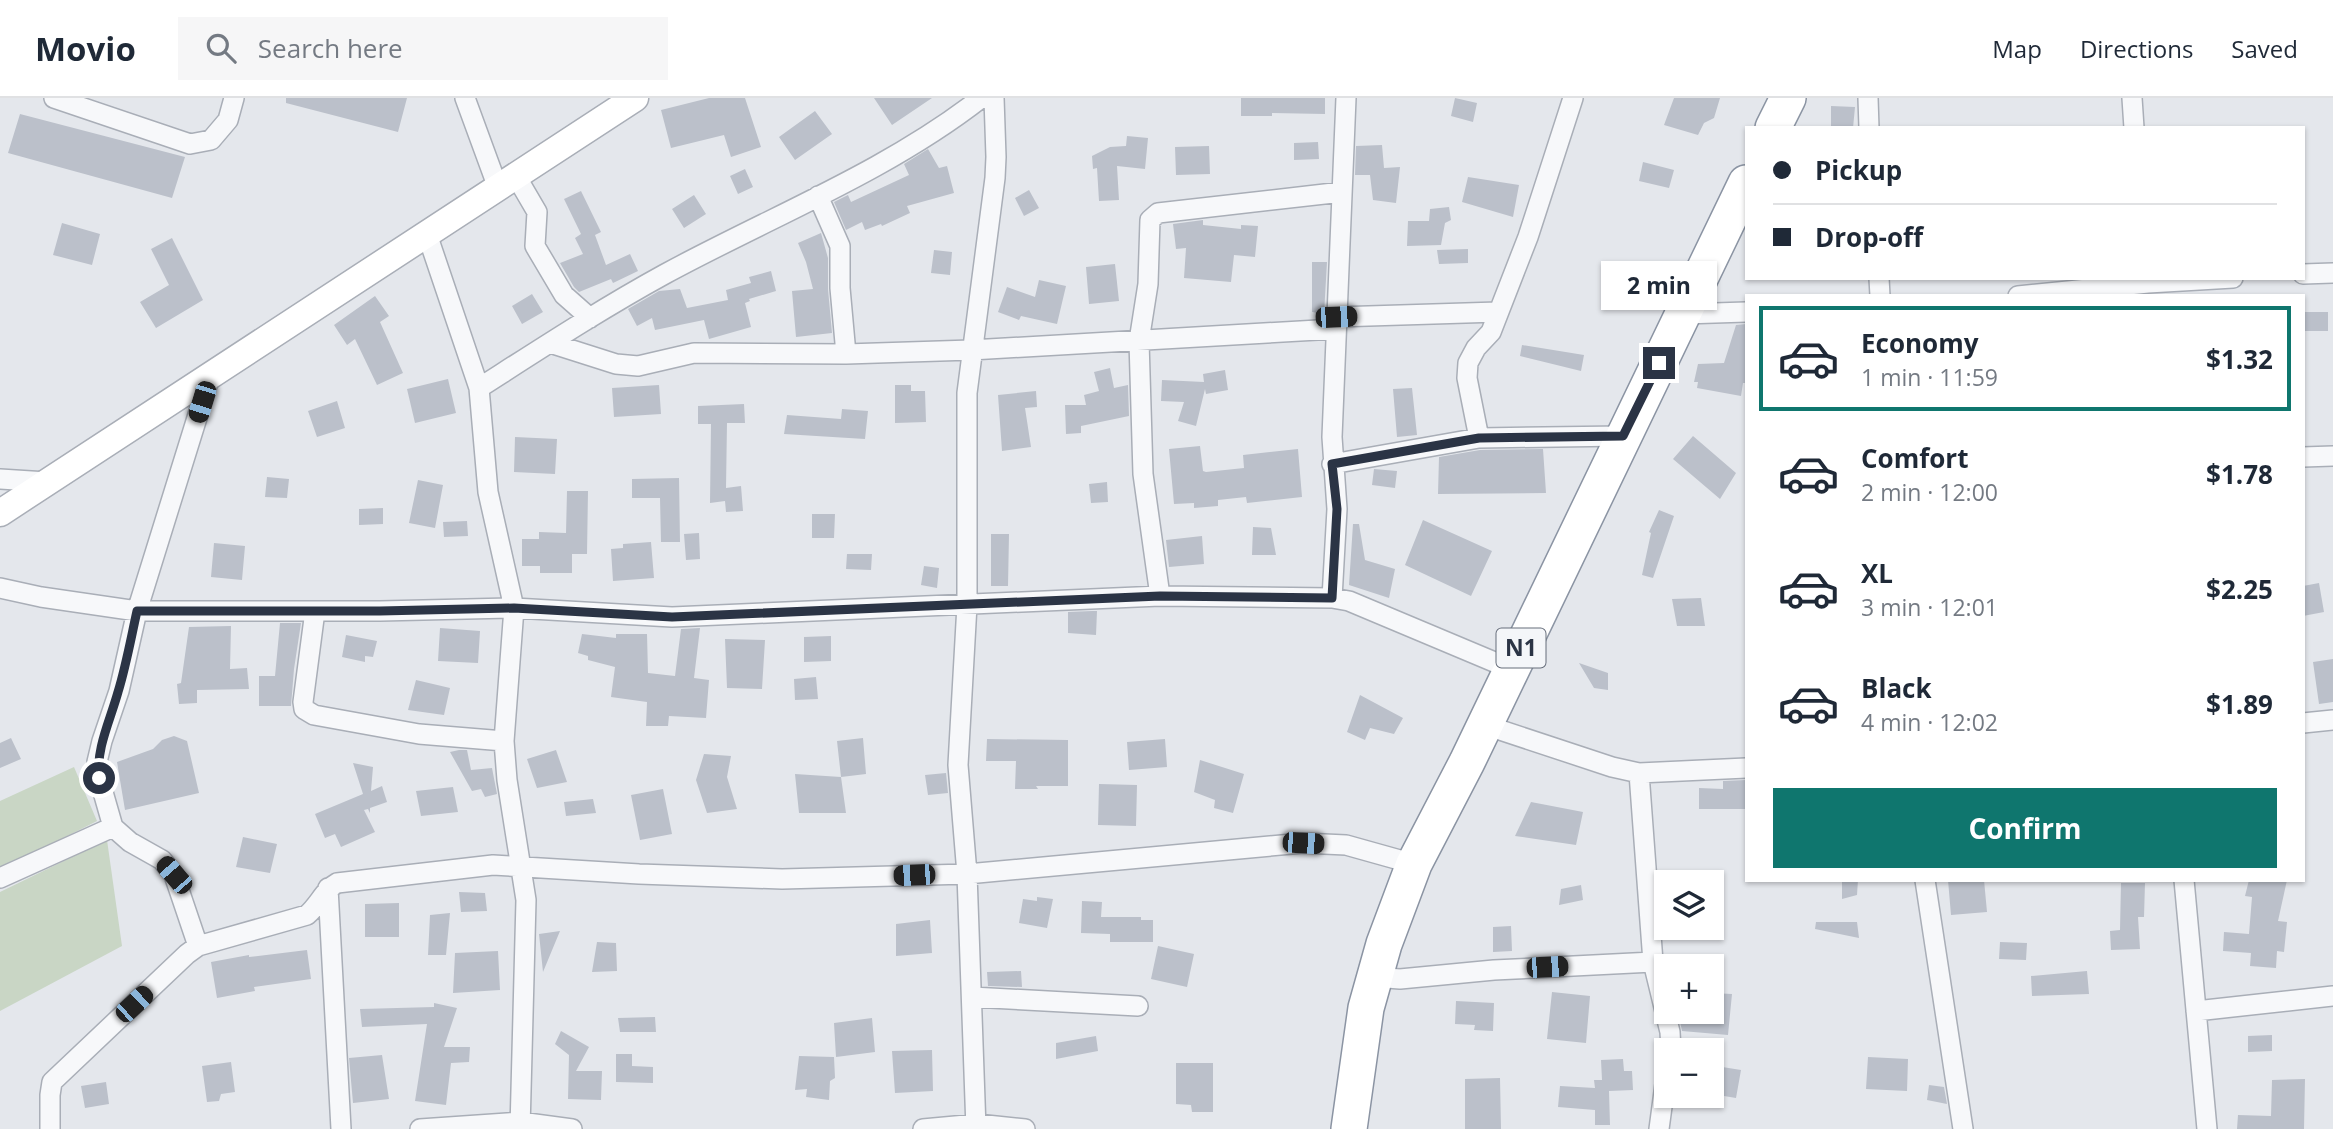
<!DOCTYPE html>
<html lang="en">
<head>
<meta charset="utf-8">
<style>
	:root { --surface:#fff; --page:#f6f6f7; --text:#1f2937; --muted:#747a83; --line:#e0e1e3; --accent:#0f766e }
	body { margin:0; font-family:"Open Sans",sans-serif; background:var(--page); color:var(--text); height:100vh; display:flex; flex-direction:column; font-size:26px; white-space:nowrap }
	* { box-sizing:border-box; margin:0 }
	p { font-size:23px; color:var(--muted) }
	.icon { flex:none; width:38px; height:38px; fill:none; stroke:currentColor; stroke-width:2; stroke-linecap:round; stroke-linejoin:round }
	.map { position:relative; flex:1; overflow:hidden }
	.details { position:absolute; left:1745px; top:196px; width:560px; height:588px; display:flex; flex-direction:column; background:var(--surface); border-radius:0px; box-shadow:0 2px 5px #0004 }
	.details>* { flex:none }
	.banner { position:absolute; left:1745px; top:28px; width:560px; height:154px; border-radius:0px; box-shadow:0 2px 5px #0004; display:grid; align-content:center; height:154px; padding:0 28px; background:var(--surface) }
	.buttons { position:absolute; left:1654px; top:772px; display:grid; gap:14px }
	.buttons a { display:grid; place-items:center; width:70px; height:70px; border-radius:0px; background:var(--surface); box-shadow:0 2px 5px #0004; font-size:35px }
	.end { position:absolute; width:32px; height:32px; margin:-16px; border:9px solid #2b3445; background:#fff; box-shadow:0 0 0 4px #fff }
	.from { border-radius:50% }
	.bubble { position:absolute; height:49px; border-radius:0px; background:var(--surface); box-shadow:0 2px 5px #0004; font-size:23px; font-weight:700; line-height:49px; text-align:center }
	.car { position:absolute; width:21px; height:42px; margin:-21px -10px; border-radius:9px; box-shadow:0 0 5px 2px #0007; background:linear-gradient(#222 24%,#8ab4d8 0 40%,#222 0 76%,#8ab4d8 0 86%,#222 0) }
	.banner b { display:flex; align-items:center; gap:24px; height:66px; font-size:26px }
	.banner b+b { border-top:2px solid var(--line) }
	.banner i { width:18px; height:18px; background:var(--text) }
	ul { padding:12px 0 0; list-style:none }
	li { display:flex; align-items:center; gap:21px; height:105px; margin:0 14px 10px; padding:0 14px; border:4px solid transparent; border-radius:0px }
	li div { flex:1 }
	li b { display:block; font-size:26px }
	li em { font-style:normal; font-weight:700 }
	li.current { border-color:var(--accent) }
	li>.icon { width:63px; height:63px; stroke-width:1.5 }
	.action { display:flex; gap:14px; margin-top:auto; padding:14px 28px }
	.action a { flex:1; height:80px; border-radius:0px; background:var(--accent); color:#fff; font-size:28px; font-weight:700; line-height:80px; text-align:center }
	header { display:flex; align-items:center; gap:42px; box-sizing:border-box; height:98px; padding:0 35px; background:var(--surface); border-bottom:2px solid var(--line) }
	header strong { font-size:33px }
	nav { display:flex; gap:38px; margin-inline-start:auto; font-size:24px }
	.search { width:490px; height:63px; background:var(--page); display:flex; align-items:center; gap:18px; box-sizing:border-box; padding:0 24px; border-radius:0px; color:var(--muted); font-size:26px }
	.map>svg:first-child { display:block }
	.green { fill:#c9d6c5 }
	.building { fill:#bbc0ca }
	.lines { fill:none; stroke-linecap:round; stroke-linejoin:round }
	.street-casing { stroke:#a9aeb7; stroke-width:22 }
	.secondary-casing { stroke:#a9aeb7; stroke-width:29 }
	.highway-casing { stroke:#8b94a3; stroke-width:38 }
	.street { stroke:#f7f8fa; stroke-width:19 }
	.secondary { stroke:#fff; stroke-width:26 }
	.highway { stroke:#fff; stroke-width:35 }
	.route { stroke:#2b3445; stroke-width:9 }
	.labels { text-anchor:middle; stroke-width:5; stroke-linejoin:round; paint-order:stroke }
	.shield { fill:#f4f6f9; stroke:#676e7b; stroke-width:2 }
	.shield-label { font-size:23px; font-weight:bold; fill:#2b3445 }
</style>
</head>
<body>
<header>
<strong>Movio</strong>
<div class="search"><svg class="icon" aria-label="search" viewBox="0 0 24 24"><circle cx="10" cy="10" r="6"/><path d="M15 15l6 6"/></svg>Search here</div>
<nav><a>Map</a><a>Directions</a><a>Saved</a></nav>
</header>
<div class="map">
<svg width="2333" height="1031" viewBox="0 0 2333 1031">
	<rect width="100%" height="100%" fill="#e4e7ec"/>
	<path class="green" d="M74,669l23,54 -97,49v-69z
		M107,742l15,106 -122,65v-119z"/>
	<path class="building" d="M286,0h121l-9,34 -112,-29z
		M709,0h36l16,49 -30,10 -7,-22 -53,13 -10,-38z
		M874,0h58l-40,27z
		M1241,0h84v16l-53,-1v3h-31z
		M1455,0l22,5 -4,19 -22,-6z
		M1674,0h46l-6,20 -10,5 -6,12 -34,-10z
		M1831,8l24,1 -2,21h-22z
		M815,13l17,23 -37,26 -16,-23z
		M20,16l165,43 -13,41 -164,-45z
		M1127,38l21,2 -3,31 -28,-3 2,34 -20,1 -2,-33 -4,1 -1,-13 18,-9 16,-1z
		M1318,44l1,17 -25,1v-17z
		M1382,47l2,23 16,-1 -4,36 -23,-3 -3,-25h-15l1,-29z
		M1209,48l1,28 -34,1 -1,-28z
		M928,51l11,19 8,-2 7,27 -47,13 3,7 -28,13 -1,-2 -16,6 -3,-8 -16,8 -12,-28 14,-7 3,7 58,-27 -5,-11z
		M1643,64l31,8 -5,18 -30,-7z
		M745,71l8,18 -15,7 -8,-18z
		M1468,79l51,8 -6,32 -51,-15z
		M1029,92l10,18 -15,8 -9,-18z
		M581,93l20,41 -6,3 11,30 24,-11 8,17 -25,12 -2,-4 -32,13 -5,-5 -14,-24 23,-9 -8,-16 6,-4 -17,-35z
		M694,97l12,19 -22,14 -12,-19z
		M1449,109l2,13 -6,3 -4,22 -34,1 1,-25h21l1,-12z
		M1203,122v5l38,4v-4l17,1 -3,31 -21,-2 -3,27 -47,-4 2,-30 -10,1 -3,-25z
		M62,125l38,11 -8,31 -39,-10z
		M821,135l7,25v31l4,44 -36,4 -4,-46 21,-2 -7,-27 -8,-19z
		M172,140l31,62 -47,28 -16,-26 29,-17 -18,-36z
		M1468,151v14l-29,1 -2,-14z
		M934,152l18,2 -2,23 -19,-2z
		M1312,164h15l-3,52 -12,-2z
		M1115,166l4,37 -30,3 -3,-37z
		M771,173l5,20 -27,8 1,2 -5,2 6,24 -42,12 -5,-19 -49,10 -3,-12 -15,8 -9,-17 31,-18 21,-2 7,19 41,-8 -2,-10 25,-7 -2,-6z
		M1039,182l27,6 -9,38 -36,-8 -2,4 -21,-8 9,-25 28,10z
		M532,196l11,18 -21,12 -10,-18z
		M375,198l14,20 -9,6 23,51 -26,12 -22,-46 -8,6 -13,-20z
		M2303,214h25v19h-25z
		M1746,226v59h-3l-2,13 -44,-8 1,-6h-4l4,-18 26,-1 12,-38z
		M1522,247l62,10 -3,16 -61,-15z
		M1110,270l4,20 14,-3 1,31 -48,10v7l-15,1 -1,-29h21l-2,-10 15,-4 -5,-19z
		M1225,272l3,20 -22,4 -1,-5 -9,37 -18,-5 6,-19 -23,-1 1,-21 42,2 -1,-8z
		M448,281l8,34 -41,10 -8,-34z
		M659,287l2,29 -47,3 -2,-29z
		M895,287h16v6h14l1,31 -31,1z
		M1412,290l5,47 -20,2 -4,-48z
		M1036,293l1,16 -12,1 6,39 -29,4 -4,-56z
		M337,303l8,27 -28,9 -9,-26z
		M744,306l1,19h-18l-1,65 15,-2 2,25 -17,1 -1,-11 -15,2 1,-79h-13v-18z
		M842,311l26,2 -3,28 -81,-5 3,-19 54,4z
		M1693,338l43,37 -16,26 -47,-40z
		M515,339l42,2 -2,35 -41,-2z
		M1200,348l3,25 3,1 38,-4 -1,-13 55,-6 4,48 -55,6 -1,-6 -28,3v6l-24,2v-5l-20,1 -5,-55z
		M1543,351l3,44 -108,1 1,-37 41,-7z
		M1374,371l23,2 -2,17 -23,-3z
		M267,379l22,2 -2,19 -22,-1z
		M679,380l1,64h-19l-1,-44h-28v-19z
		M418,382l25,5 -8,43 -26,-5z
		M1107,384l1,20 -17,1 -2,-19z
		M567,393h21l-1,63h-15v19h-32v-7h-18v-27h17v-7l27,1z
		M383,410v16l-24,1v-16z
		M1659,412l15,6 -21,62 -11,-3 9,-42 -2,-1z
		M812,416h23l-1,24h-22z
		M1423,422l69,31 -21,45 -66,-31z
		M467,423l1,15 -24,1 -1,-15z
		M1353,426h6l6,36 30,9 -6,29 -40,-13z
		M1253,429l18,1 5,27h-24z
		M699,435l1,26 -14,1 -2,-26z
		M991,436h18l-1,52h-17z
		M1202,438l2,28 -35,3 -3,-27z
		M651,444l3,36 -41,3 -2,-32 12,-1v-4z
		M214,445l31,3 -3,34 -31,-3z
		M847,456h25l-1,16 -25,-1z
		M924,468l15,2 -2,20 -16,-3z
		M2319,485l5,29 -21,4v-30z
		M1701,500l4,28h-28l-5,-27z
		M1092,513h5l-1,24 -28,-2v-21z
		M280,525h21l-7,46 -3,37h-32v-30h16z
		M231,528l-1,43 17,-1 2,21 -52,1v13l-18,1 -2,-20 4,-1 8,-56z
		M440,530l40,3 -2,32 -40,-2z
		M700,530l-6,50 15,2 -3,38 -37,-2 -1,10h-22l1,-24 -36,-5 4,-30 -27,-7v-4l-10,-3 4,-19 34,4v-4h31l1,39 27,3 6,-47z
		M346,537l31,6 -4,16 -8,-1v6l-23,-5z
		M831,538v25l-27,1v-25z
		M725,541l40,1 -3,49 -35,-1z
		M2333,561v43l-14,2 -6,-42z
		M1579,565l29,10v17l-14,-2z
		M816,579l2,22 -23,1 -1,-21z
		M416,582l34,8 -6,27 -36,-5z
		M1360,597l43,23 -9,16 -24,-6 -5,12 -18,-8z
		M174,638l13,5 12,52 -74,17 -8,-48 36,-13 9,-9z
		M11,640l10,21 -21,9v-25z
		M863,640l3,36 -25,3 -4,-36z
		M987,641l81,1v46h-32l2,3h-23l1,-28h-30z
		M1165,641l2,28 -38,3 -2,-28z
		M459,652h8l4,20 21,-2 5,26 -12,3 -4,-8 -9,2 -22,-39z
		M556,652l11,32 -30,6 -10,-29z
		M704,656l27,2 -4,21 10,32 -30,4 -11,-33z
		M1200,662l44,14 -11,39 -19,-5 1,-8 -21,-8z
		M353,665l20,4 -2,24 11,-5 5,16 -17,6v5l-2,-4 -4,1 11,22 -34,15 -6,-13 -10,4 -10,-24 48,-20z
		M946,675l2,20 -20,2 -3,-20z
		M795,676l46,3 5,36h-47z
		M1746,682v29h-47v-21l24,1v-8z
		M1099,686l38,1 -1,41 -38,-1z
		M453,689l5,25 -37,4 -5,-25z
		M663,691l9,45 -32,6 -9,-45z
		M593,701l3,14 -30,3 -2,-14z
		M1531,704l52,10 -7,33 -61,-9z
		M243,739l34,7 -7,29 -34,-6z
		M1842,782h16l-1,15 -15,4z
		M1948,782h36l3,32 -36,3z
		M2249,782h38l-9,41 9,1 -3,30 -7,-1 -1,17 -26,-2 1,-13 -28,-2 1,-19 25,2 3,-37 -7,-1z
		M2121,785h24l-1,34h-6l2,32 -29,1 -1,-19 10,-1z
		M1581,787l2,15 -24,5 2,-16z
		M459,794l26,1 2,18 -26,1z
		M1037,799l16,2 -6,29 -28,-5 4,-24 14,2z
		M1082,803l20,1 -1,15h40v3h12v22h-43v-8l-29,-1z
		M399,805v34h-34v-33z
		M450,815l-4,42h-18l2,-40z
		M930,822l2,33 -36,3v-32z
		M1816,824h41l2,16 -44,-9z
		M1511,828l1,25 -19,1v-25z
		M560,833l-17,41 -4,-38z
		M597,844l19,1 1,28 -25,1z
		M2000,844l27,1 -1,17 -27,-1z
		M1158,848l36,8 -7,33 -36,-8z
		M307,852l4,29 -57,8 1,4 -38,7 -6,-36 38,-7v2z
		M498,853l2,39 -47,3 2,-40z
		M1021,873l1,16 -34,-1 -1,-14z
		M2087,873l2,23 -57,2 -1,-20z
		M1552,894l38,4 -4,47 -39,-4z
		M1712,895l20,1 -4,41 -46,-4 -3,-14 6,-2 -1,-3h28z
		M1456,903l38,2 -1,28 -19,-1 1,-5 -20,-1z
		M434,905l23,5 -13,39h26l-1,15 -18,1 -5,42 -31,-4 12,-77 -65,3 -2,-18 74,-2z
		M655,919l1,15h-36l-2,-14z
		M872,920l3,34 -39,5 -2,-34z
		M561,933l28,16 -13,24h26l-1,29 -33,-1 1,-44 -14,-11z
		M2272,937v16l-24,1v-16z
		M1096,938l2,15 -42,8v-16z
		M932,952l1,41 -38,2 -3,-42z
		M616,956h16v12l21,1v16l-37,-1z
		M382,957l7,44 -36,4 -4,-45z
		M799,958l35,1 1,21 -5,3 -1,19 -23,-3 1,-8 -12,1z
		M1868,959l40,2 -1,32 -41,-2z
		M1623,961l1,12h8l1,19 -24,1 1,34h-15v-15l-37,-3 2,-21 35,2 -1,-8h8l-1,-20z
		M231,964l4,30 -14,2 -2,7 -12,1 -5,-36z
		M1176,965h37v49h-21l-1,-7 -15,-1z
		M1716,968l25,4 -5,28 -24,-4z
		M1500,980l1,51h-36v-50z
		M2305,981l-1,50h-67l1,-14 33,1 1,-36z
		M106,984l3,22 -24,4 -4,-22z
		M1929,987l15,2 3,17 -20,-4z"/>
	<g class="lines">
		<defs>
			<path id="street" d="M54,0l136,46 21,-4 17,-20 6,-22
				M465,0l33,90
				M1868,0l1,30
				M2132,0l2,30
				M516,78l21,36 -2,34 29,49 26,23
				M818,98l22,50v42l6,66
				M427,136l52,154 9,104 26,116 -10,133 3,39 19,120 -6,229
				M2303,176l30,-1
				M1879,180l1,18
				M2018,198l130,-13 85,-5
				M1684,216l62,-2
				M1336,219l162,-5
				M550,245l66,21 22,2 56,-13 152,1 125,-4 364,-21
				M479,290c61,-39 122,-79 186,-114 105,-57 221,-102 316,-176
				M1479,340l-12,-60 1,-15 8,-15 15,-16 37,-95 45,-139
				M2303,359l30,-1
				M1332,366l147,-26 144,-2
				M0,381l47,3
				M0,490l41,9 96,14h243l134,-3 158,9 488,-21 172,2 17,3 162,68
				M1160,498l-17,-122 -4,-133 9,-57 2,-64 8,-7 184,-21
				M1332,500l5,-89 -5,-72 14,-339
				M315,513l-12,91 1,7 10,6 105,19 85,7
				M2303,625l30,-3
				M1485,627l127,42 27,6 107,-5
				M1639,675l14,189 17,70 1,18
				M0,780l113,-51
				M1925,782l38,249
				M2184,782l23,249
				M328,790l13,241
				M198,848l-24,-71 -12,-15 -32,-18 -17,-15 -14,-49 -2,-16 5,-21 17,-50 18,-80 73,-235
				M1374,879l26,2 94,-9 159,-8
				M972,899l166,9
				M2196,913l137,-15
				M50,1031v-34l2,-13 135,-128 11,-8 109,-31c12,-10 17,-25 30,-32l156,-18 146,9 143,5 185,-5 336,-31 43,2 68,19
				M420,1031l100,-7 52,7
				M923,1031l54,-5 48,5
				M976,1031l-9,-255 -9,-109 9,-160v-212l28,-215 1,-21 -2,-59
				M1659,1031l7,-52"/>
			<path id="secondary" d="M0,415l635,-415"/>
			<path id="highway" d="M1773,30l15,-30
				M1349,1031l17,-121 18,-64 30,-80 53,-102 279,-579"/>
		</defs>
		<use href="#street" class="street-casing"/>
		<use href="#secondary" class="secondary-casing"/>
		<use href="#highway" class="highway-casing"/>
		<use href="#street" class="street"/>
		<use href="#secondary" class="secondary"/>
		<use href="#highway" class="highway"/>
	</g>
	<g class="lines">
		<path class="route" d="M99,680c-3,-30 11,-57 19,-86 8,-26 13,-54 19,-81h243l134,-3 158,9 488,-21 172,2 5,-89 -5,-45 147,-26 144,-2 36,-73"/>
	</g>
	<g class="labels">
		<rect class="shield" x="1496.5" y="530.5" width="49" height="39" rx="5"/>
		<g class="shield-label">
			<text x="1521" y="558">N1</text>
		</g>
	</g>
</svg>
<div class="buttons">
<a><svg class="icon" aria-label="layers" viewBox="0 0 24 24"><path d="M12 4l9 5-9 5-9-5zM3 14l9 5 9-5"/></svg></a>
<a>+</a>
<a>−</a>
</div>
<i class="end from" style="left:99px;top:680px"></i>
<i class="end" style="left:1659px;top:265px"></i>
<div class="bubble" style="left:1601px;top:163px;width:116px">2 min</div>
<i class="car" style="left:1336px;top:219px;rotate:88deg"></i>
<i class="car" style="left:202px;top:304px;rotate:197deg"></i>
<i class="car" style="left:1303px;top:745px;rotate:93deg"></i>
<i class="car" style="left:174px;top:777px;rotate:319deg"></i>
<i class="car" style="left:914px;top:777px;rotate:268deg"></i>
<i class="car" style="left:1547px;top:869px;rotate:87deg"></i>
<i class="car" style="left:134px;top:906px;rotate:47deg"></i>
<div class="banner">
<b><i class="from"></i>Pickup</b>
<b><i></i>Drop-off</b>
</div>
<section class="details">
<ul>
<li class="current"><svg class="icon" aria-label="car" viewBox="0 0 24 24"><path d="M5 17H2v-5l4-1 3-4h7l3 4 3 1v5h-3M9 17h6M6 11h13"/><circle cx="7" cy="17" r="2"/><circle cx="17" cy="17" r="2"/></svg><div><b>Economy</b><p>1 min · 11:59</p></div><em>$1.32</em></li>
<li><svg class="icon" aria-label="car" viewBox="0 0 24 24"><path d="M5 17H2v-5l4-1 3-4h7l3 4 3 1v5h-3M9 17h6M6 11h13"/><circle cx="7" cy="17" r="2"/><circle cx="17" cy="17" r="2"/></svg><div><b>Comfort</b><p>2 min · 12:00</p></div><em>$1.78</em></li>
<li><svg class="icon" aria-label="car" viewBox="0 0 24 24"><path d="M5 17H2v-5l4-1 3-4h7l3 4 3 1v5h-3M9 17h6M6 11h13"/><circle cx="7" cy="17" r="2"/><circle cx="17" cy="17" r="2"/></svg><div><b>XL</b><p>3 min · 12:01</p></div><em>$2.25</em></li>
<li><svg class="icon" aria-label="car" viewBox="0 0 24 24"><path d="M5 17H2v-5l4-1 3-4h7l3 4 3 1v5h-3M9 17h6M6 11h13"/><circle cx="7" cy="17" r="2"/><circle cx="17" cy="17" r="2"/></svg><div><b>Black</b><p>4 min · 12:02</p></div><em>$1.89</em></li>
</ul>
<div class="action"><a>Confirm</a></div>
</section>
</div>
</body>
</html>
